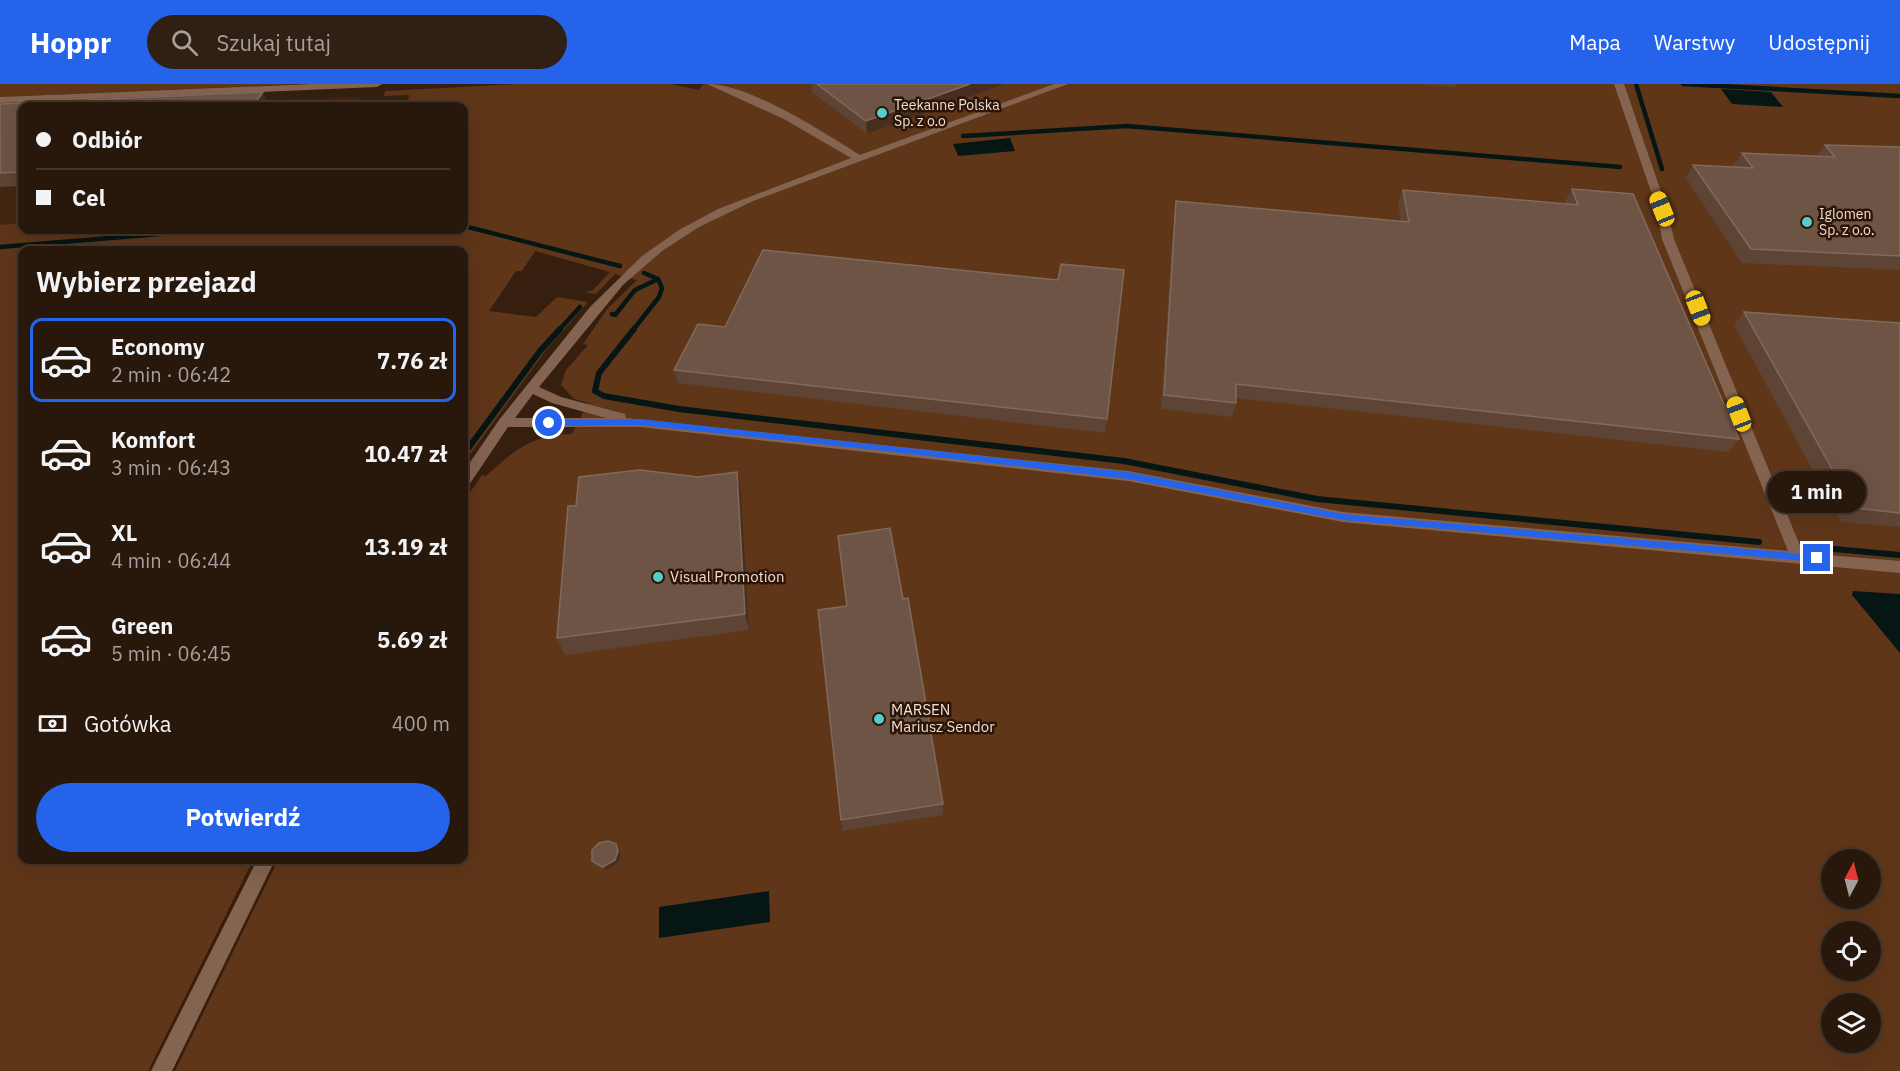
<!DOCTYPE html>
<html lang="pl">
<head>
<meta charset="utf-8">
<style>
	:root { --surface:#28170b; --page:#302014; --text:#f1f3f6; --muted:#a59f9d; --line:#44362c; --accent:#2563eb }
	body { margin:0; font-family:"IBM Plex Sans",sans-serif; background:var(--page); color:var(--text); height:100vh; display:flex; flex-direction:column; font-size:22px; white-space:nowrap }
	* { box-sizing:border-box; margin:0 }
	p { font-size:20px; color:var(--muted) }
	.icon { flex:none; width:33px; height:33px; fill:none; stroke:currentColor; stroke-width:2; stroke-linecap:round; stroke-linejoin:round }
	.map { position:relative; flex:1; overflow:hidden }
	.sheet { position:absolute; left:18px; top:162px; width:450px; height:618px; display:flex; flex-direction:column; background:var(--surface); border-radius:12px; box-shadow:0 6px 24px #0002,0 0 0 2px var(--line) }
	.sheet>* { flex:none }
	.guide { position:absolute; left:18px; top:18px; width:450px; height:132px; border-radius:12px; box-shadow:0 6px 24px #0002,0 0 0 2px var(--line); display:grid; align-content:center; height:132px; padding:0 18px; background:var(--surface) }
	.needle { width:39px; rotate:7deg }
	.controls { position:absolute; left:1821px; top:765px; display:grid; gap:12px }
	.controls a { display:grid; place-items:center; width:60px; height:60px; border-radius:50%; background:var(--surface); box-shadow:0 6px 24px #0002,0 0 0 2px var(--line); font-size:30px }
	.end { position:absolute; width:27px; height:27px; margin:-14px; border:8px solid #2563eb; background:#fff; box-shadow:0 0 0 3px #fff }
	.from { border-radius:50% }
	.bubble { position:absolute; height:42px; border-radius:21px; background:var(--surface); box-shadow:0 6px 24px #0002,0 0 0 2px var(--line); font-size:20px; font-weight:700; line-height:42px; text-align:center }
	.car { position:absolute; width:18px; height:36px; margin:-18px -9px; border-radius:8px; box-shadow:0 0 4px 2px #0007; background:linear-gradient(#f5c518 24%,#345 0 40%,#f5c518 0 76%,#345 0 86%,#f5c518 0) }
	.guide b { display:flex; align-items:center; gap:21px; height:57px; font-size:22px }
	.guide b+b { border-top:2px solid var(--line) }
	.guide i { width:15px; height:15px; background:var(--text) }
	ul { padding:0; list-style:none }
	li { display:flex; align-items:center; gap:18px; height:84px; margin:0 12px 9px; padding:0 6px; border:3px solid transparent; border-radius:12px }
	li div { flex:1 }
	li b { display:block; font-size:22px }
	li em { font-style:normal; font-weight:700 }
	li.current { border-color:var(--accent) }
	li>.icon { width:54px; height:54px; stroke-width:1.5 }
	h2 { padding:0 18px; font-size:27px; line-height:72px }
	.pay { display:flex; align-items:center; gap:15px; height:66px; padding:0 18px; font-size:22px }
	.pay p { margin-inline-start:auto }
	.button { display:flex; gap:12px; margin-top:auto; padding:12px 18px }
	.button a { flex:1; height:69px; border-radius:36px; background:var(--accent); color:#fff; font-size:24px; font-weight:700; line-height:69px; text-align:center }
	header { display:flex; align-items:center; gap:36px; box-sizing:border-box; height:84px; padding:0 30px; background:var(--accent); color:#fff }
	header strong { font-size:28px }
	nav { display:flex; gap:33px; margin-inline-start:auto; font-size:21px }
	.search { width:420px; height:54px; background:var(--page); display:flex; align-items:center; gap:15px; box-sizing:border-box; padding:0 21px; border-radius:33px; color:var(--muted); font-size:22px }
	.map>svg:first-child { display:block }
	.built { fill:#442611 }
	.green { fill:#603619; fill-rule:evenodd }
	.water { fill:#061615 }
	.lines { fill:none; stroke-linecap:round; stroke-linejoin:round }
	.stream-far1 { stroke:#061615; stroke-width:4.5 }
	.stream { stroke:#061615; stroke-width:6 }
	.minor { fill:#846450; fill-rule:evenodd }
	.wall { fill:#5d4434 }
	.shaded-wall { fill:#472e1e }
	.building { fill:#6d5445; stroke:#816a5c; stroke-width:1.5 }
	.route { fill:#2563eb }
	.poi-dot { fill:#54cdc8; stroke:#2c1506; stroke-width:2 }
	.labels { text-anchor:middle; stroke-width:5; stroke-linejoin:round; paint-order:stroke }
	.far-poi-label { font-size:14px; fill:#eeded4; stroke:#2c1506; text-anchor:start }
	.poi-label { font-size:15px; fill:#eeded4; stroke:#2c1506; text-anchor:start }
</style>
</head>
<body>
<header>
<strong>Hoppr</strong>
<div class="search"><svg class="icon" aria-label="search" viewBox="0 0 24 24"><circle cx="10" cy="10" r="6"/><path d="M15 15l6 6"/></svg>Szukaj tutaj</div>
<nav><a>Mapa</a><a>Warstwy</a><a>Udostępnij</a></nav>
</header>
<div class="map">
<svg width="1900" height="987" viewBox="0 0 1900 987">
	<rect width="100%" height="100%" fill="#361f0f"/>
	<path class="built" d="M358,13l9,9h-228z
		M22,28v118l-22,15v-132z"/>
	<path class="green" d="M0,0h300l-300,13z
		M520,0h150l29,6 4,-6h1197v987h-1725l103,-211h186v-359l18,-26 4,1c29,-26 45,-41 86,-42l16,-31 -14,-4 -13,-14 5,-15 22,-25 -5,-1 25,-36 29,-28 -22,-6 -19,20 -11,-2 8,-2 17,-18 -75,-21 -13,20h-6l-27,40 47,6 21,-20 31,5 -42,48 -82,113v-213h-442v610h231l-105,211h-148v-846l22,-2v7h442v-124h-66l-10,-5 20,-1 1,-5 -25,1 1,-5zM1832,776h38v38h-38zM1832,848h38v38h-38zM1832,920h38v38h-38z"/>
	<path class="water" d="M1721,5l50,3 12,15 -51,-3z
		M1010,54l5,13 -57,5 -5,-12z
		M1853,507l47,3v59l-48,-58z
		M769,807l1,31 -111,16v-31z"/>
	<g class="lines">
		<path class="stream-far1" d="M1636,0l26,85
			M1683,0l217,12
			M963,52l164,-10 493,41
			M464,142l156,40
			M0,163l209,-17
			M612,230l3,1 20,-25 23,-11
			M559,246l21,-23
			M633,246l26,-33 3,-9 -4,-9 -14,-6"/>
		<path class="stream" d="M634,245l-35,44 -4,18 9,5 75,13 445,52 193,38 442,43
			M464,370l76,-103 20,-22
			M1823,464l77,7"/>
		<path class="minor" d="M311,0h71l-5,3 -377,16v-6z
			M707,0c43,0 116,48 153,71l194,-71h14l-315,117 -54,26 -37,24 -39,34 -84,102 22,10 64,17 1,4 502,53 215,41 445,39 -126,-312 -5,-30 -43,-125h10l43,125 7,30 129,314 97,8v12l-557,-51 -215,-41 -488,-54h-132l-39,58 -5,1v-15l35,-51 91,-113 52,-51 37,-26 39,-21 133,-51 -67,-39zM533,310l19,9 54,15h-91z
			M257,776h18l-103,211h-21z"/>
	</g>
	<path class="wall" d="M812,0h193l-138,50 -55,-42z
		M1419,0h38l-1,3z
		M0,20l269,1 -1,1h-246v80l-22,1z
		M1825,61l75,2v123l-158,-7 -56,-85 7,-13 41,2 -1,-1 9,-13 75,3z
		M1572,105l167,250 -11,13 -492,-54v5l-4,14 -71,-8 13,-195 2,-13 225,21 -3,-19 5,-13 163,14 -1,-2z
		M1744,228l156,11v204l-59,-5 -107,-197z
		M674,286l433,49 -2,14 -427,-50z
		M737,388l4,18 8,140 -184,25 -8,-17 19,-132 122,-29z
		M943,720v11l-100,16 -2,-11z
		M616,760l5,11 -4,9 -12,6 -11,-5 -2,-4z"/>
	<path class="shaded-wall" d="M970,0h35l-138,50 -1,-13z
		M263,8l6,13 -1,1h-15z
		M737,388l4,18 8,140 -4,-16z
		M616,760l5,11 -4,9 -12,6 -2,-3z"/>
	<path class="building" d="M817,0h153l-104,37z
		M263,8l-10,14h-231v66l-22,1v-69z
		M1825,61l75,2v109l-149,-7 -58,-84 60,3 -11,-15 93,4z
		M1572,105l61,5 106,245 -503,-55v19l-72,-8 12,-194 233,21 -6,-32 175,15z
		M763,166l295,30 3,-16 63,6 -17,149 -433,-49 24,-46 27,3z
		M1744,228l156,11v190l-46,-5z
		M640,386l58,7 39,-5 8,142 -188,24 11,-132h8l3,-29z
		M890,444l13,71 5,-1 35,206 -102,16 -23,-210 29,-4 -9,-70z
		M608,757l8,3 2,7 -3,9 -12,7 -11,-6v-11l7,-7z"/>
	<path class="route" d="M640,335l488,53 215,42 474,41 5,3 -5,4 -474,-42 -215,-41 -252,-29 -236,-25 -91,1 -4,-3 4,-3z"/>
	<g class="poi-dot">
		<circle cx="882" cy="29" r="6"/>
		<circle cx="1807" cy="138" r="6"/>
		<circle cx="658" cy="493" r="6"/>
		<circle cx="879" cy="635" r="6"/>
	</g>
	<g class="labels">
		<g class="far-poi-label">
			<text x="894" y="26">Teekanne Polska<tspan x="894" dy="16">Sp. z o.o</tspan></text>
			<text x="1819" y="135">Iglomen<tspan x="1819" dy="16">Sp. z o.o.</tspan></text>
		</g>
		<g class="poi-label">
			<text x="670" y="498">Visual Promotion</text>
			<text x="891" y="631">MARSEN<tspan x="891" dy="17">Mariusz Sendor</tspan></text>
		</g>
	</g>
</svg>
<div class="controls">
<a><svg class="needle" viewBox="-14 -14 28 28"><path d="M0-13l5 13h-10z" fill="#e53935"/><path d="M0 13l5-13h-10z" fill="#a59f9d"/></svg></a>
<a><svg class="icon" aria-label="locate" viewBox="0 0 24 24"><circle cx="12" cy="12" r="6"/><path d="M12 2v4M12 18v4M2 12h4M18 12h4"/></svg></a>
<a><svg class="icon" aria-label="layers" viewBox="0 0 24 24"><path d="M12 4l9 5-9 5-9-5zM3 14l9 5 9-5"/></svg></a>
</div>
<i class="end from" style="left:549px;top:339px"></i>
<i class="end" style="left:1817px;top:474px"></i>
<div class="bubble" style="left:1767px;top:387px;width:99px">1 min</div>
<i class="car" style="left:1662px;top:125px;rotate:338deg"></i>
<i class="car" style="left:1698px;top:224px;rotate:159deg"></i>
<i class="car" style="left:1739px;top:330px;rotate:339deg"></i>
<div class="guide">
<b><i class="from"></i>Odbiór</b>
<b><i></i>Cel</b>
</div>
<section class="sheet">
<h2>Wybierz przejazd</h2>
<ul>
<li class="current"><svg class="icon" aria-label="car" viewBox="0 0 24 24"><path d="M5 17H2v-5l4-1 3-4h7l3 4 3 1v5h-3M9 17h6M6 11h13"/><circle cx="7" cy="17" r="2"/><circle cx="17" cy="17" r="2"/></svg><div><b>Economy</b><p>2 min · 06:42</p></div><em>7.76 zł</em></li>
<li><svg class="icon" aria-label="car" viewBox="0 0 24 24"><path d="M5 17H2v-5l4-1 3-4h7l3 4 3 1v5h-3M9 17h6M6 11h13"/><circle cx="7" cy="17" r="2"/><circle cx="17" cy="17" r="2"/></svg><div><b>Komfort</b><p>3 min · 06:43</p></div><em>10.47 zł</em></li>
<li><svg class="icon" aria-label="car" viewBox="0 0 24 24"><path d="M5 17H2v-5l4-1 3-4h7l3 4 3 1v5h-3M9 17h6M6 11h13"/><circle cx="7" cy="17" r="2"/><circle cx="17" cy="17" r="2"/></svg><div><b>XL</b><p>4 min · 06:44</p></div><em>13.19 zł</em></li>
<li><svg class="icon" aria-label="car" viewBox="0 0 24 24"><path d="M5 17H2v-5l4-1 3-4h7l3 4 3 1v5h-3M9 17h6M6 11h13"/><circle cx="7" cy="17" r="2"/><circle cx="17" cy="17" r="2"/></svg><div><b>Green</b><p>5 min · 06:45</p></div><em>5.69 zł</em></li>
</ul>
<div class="pay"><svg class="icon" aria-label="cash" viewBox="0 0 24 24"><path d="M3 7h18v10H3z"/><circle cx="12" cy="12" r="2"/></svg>Gotówka<p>400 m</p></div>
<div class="button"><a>Potwierdź</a></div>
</section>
</div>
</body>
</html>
